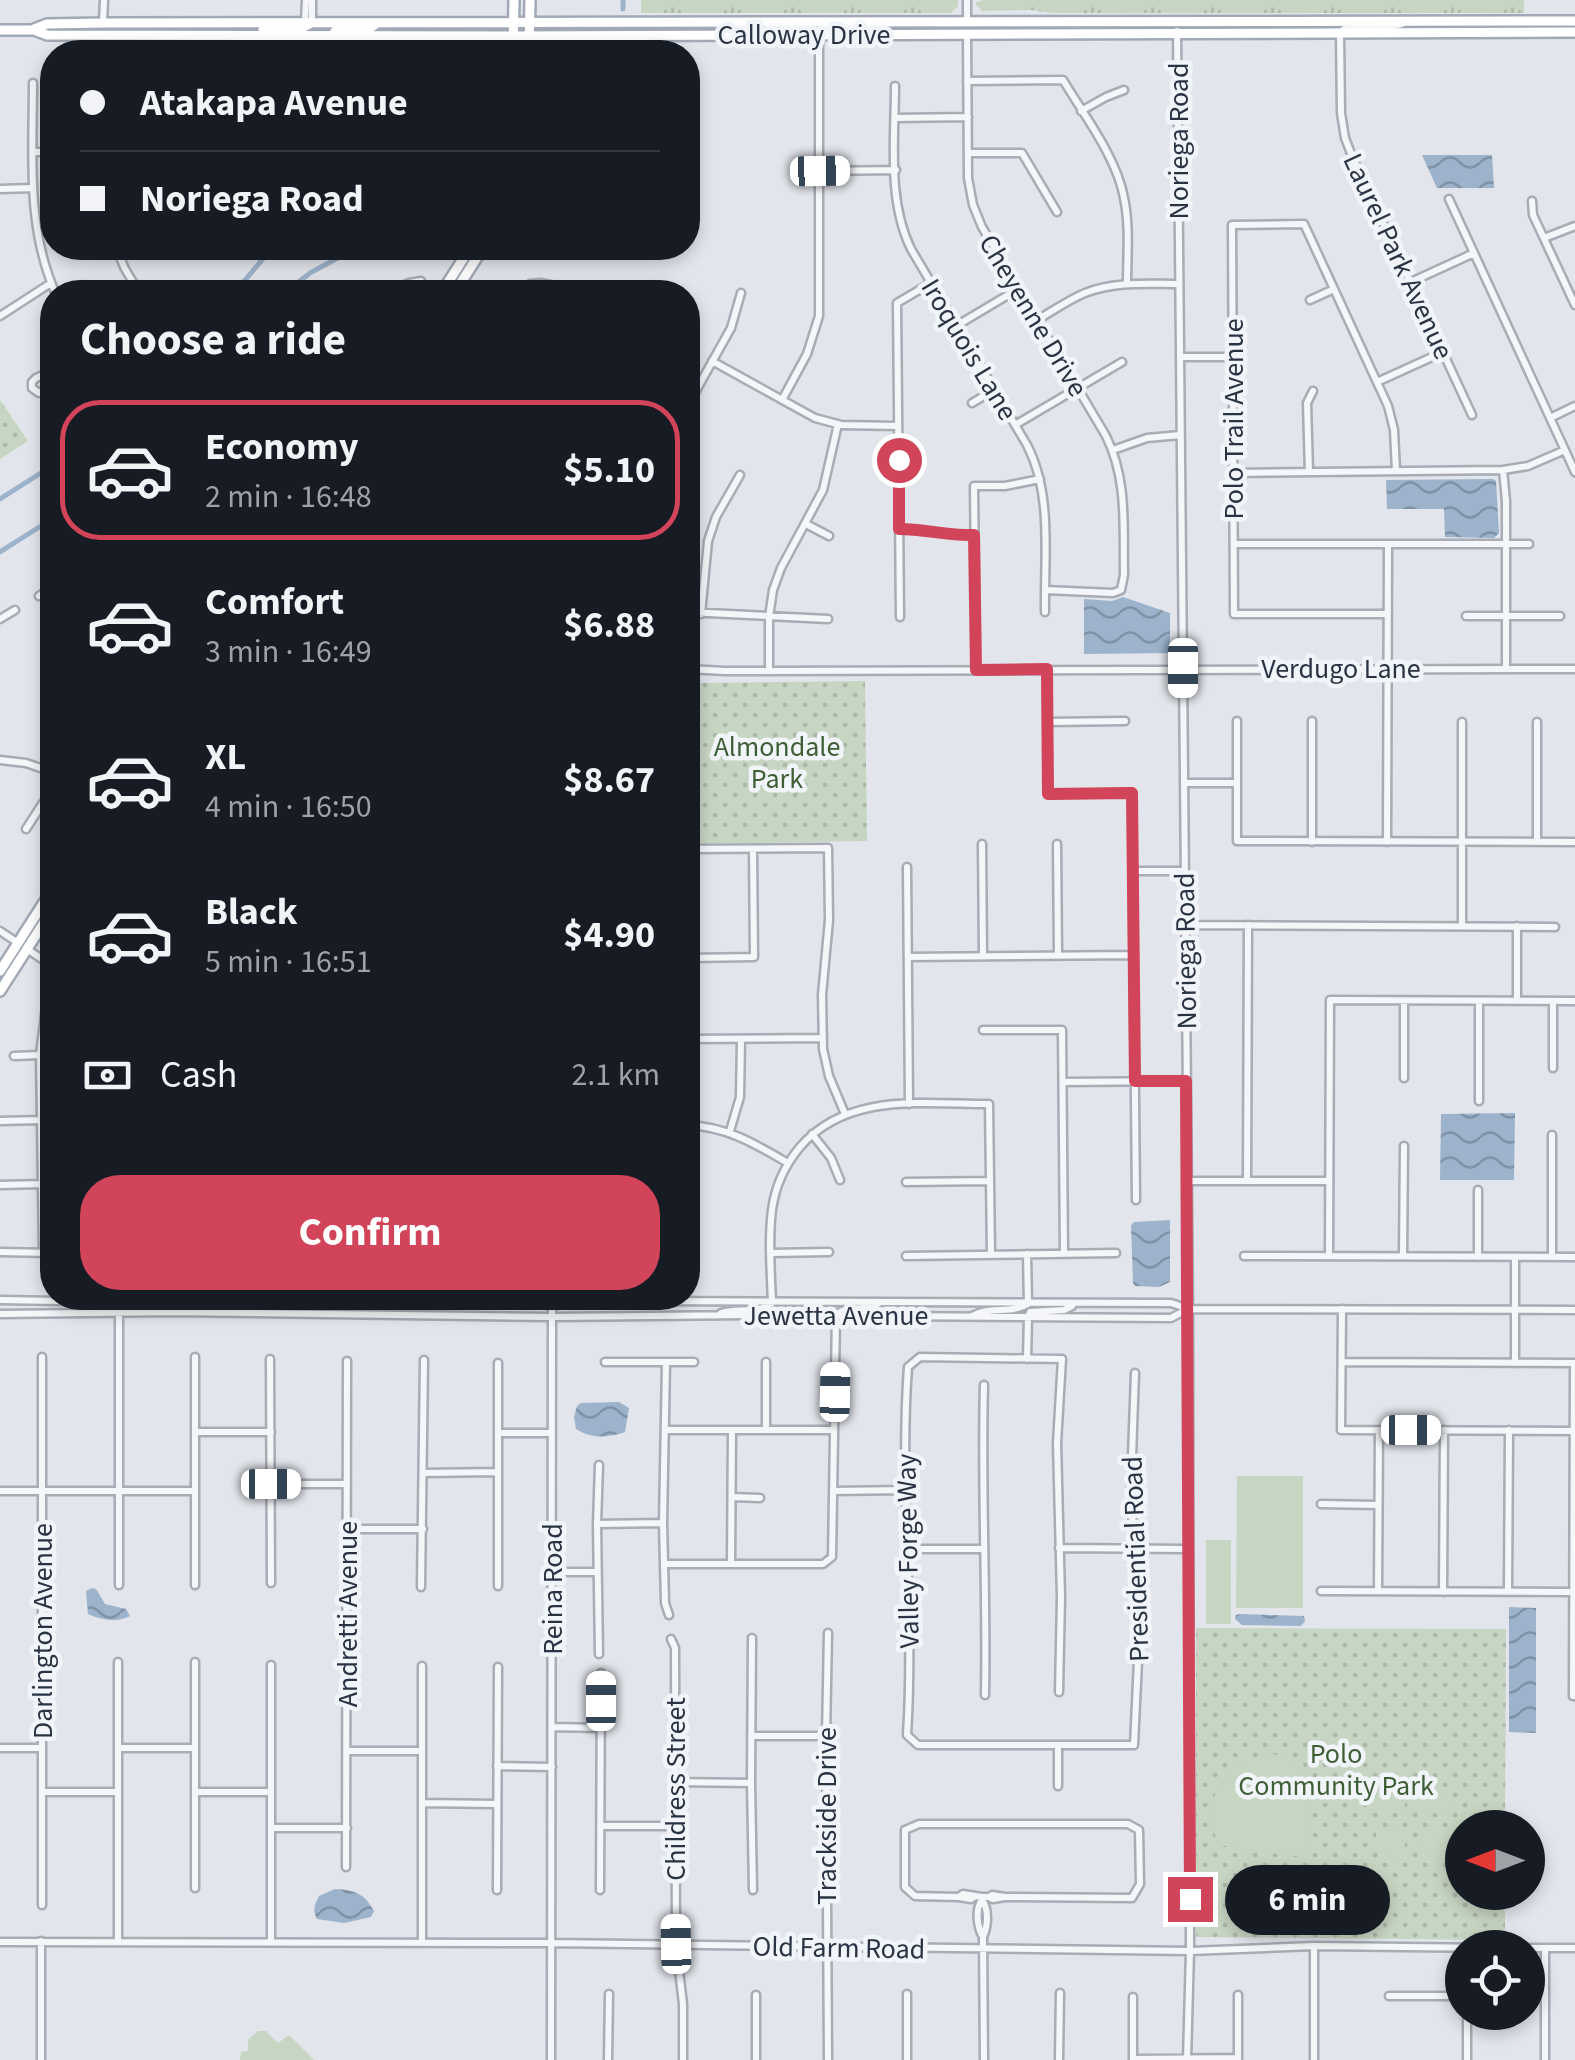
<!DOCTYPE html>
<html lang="en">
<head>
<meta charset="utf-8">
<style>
	:root { --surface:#171b24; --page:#20242c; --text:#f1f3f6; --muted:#9ea1a6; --line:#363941; --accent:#d24459 }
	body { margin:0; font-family:"Source Sans 3",sans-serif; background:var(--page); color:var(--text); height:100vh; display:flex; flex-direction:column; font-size:38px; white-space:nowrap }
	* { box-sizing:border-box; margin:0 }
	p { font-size:32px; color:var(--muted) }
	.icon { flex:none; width:55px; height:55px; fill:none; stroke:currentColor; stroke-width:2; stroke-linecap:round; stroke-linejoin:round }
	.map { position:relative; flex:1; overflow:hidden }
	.sheet { position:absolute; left:40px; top:280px; width:660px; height:1030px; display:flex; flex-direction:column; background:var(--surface); border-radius:40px; box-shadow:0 5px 15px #0003 }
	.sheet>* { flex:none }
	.hud { position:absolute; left:40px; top:40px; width:660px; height:220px; border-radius:40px; box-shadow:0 5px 15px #0003; display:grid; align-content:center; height:220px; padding:0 40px; background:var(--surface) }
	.needle { width:65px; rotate:270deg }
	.tools { position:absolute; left:1445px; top:1810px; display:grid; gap:20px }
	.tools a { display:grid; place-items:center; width:100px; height:100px; border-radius:50%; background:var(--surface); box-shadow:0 5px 15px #0003; font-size:50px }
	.end { position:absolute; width:45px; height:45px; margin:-22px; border:12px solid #d24459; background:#fff; box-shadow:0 0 0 5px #fff }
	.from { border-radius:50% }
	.bubble { position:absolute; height:70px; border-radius:35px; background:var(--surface); box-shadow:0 5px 15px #0003; font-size:32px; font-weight:700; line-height:70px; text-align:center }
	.car { position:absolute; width:30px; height:60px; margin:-30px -15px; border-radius:12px; box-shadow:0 0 8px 2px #0007; background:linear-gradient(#fff 24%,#345 0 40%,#fff 0 76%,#345 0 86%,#fff 0) }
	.hud b { display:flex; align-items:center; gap:35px; height:95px; font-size:38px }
	.hud b+b { border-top:2px solid var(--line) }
	.hud i { width:25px; height:25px; background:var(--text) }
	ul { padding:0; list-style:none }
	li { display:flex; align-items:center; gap:30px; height:140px; margin:0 20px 15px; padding:0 20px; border:5px solid transparent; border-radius:40px }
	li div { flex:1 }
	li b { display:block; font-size:38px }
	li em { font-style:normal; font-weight:700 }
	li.current { border-color:var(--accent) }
	li>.icon { width:90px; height:90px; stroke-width:1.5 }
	h2 { padding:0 40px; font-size:45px; line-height:120px }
	.pay { display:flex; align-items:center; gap:25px; height:110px; padding:0 40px; font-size:38px }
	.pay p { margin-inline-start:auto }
	.button { display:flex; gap:20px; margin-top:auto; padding:20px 40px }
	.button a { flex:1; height:115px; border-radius:40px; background:var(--accent); color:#fff; font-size:40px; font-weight:700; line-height:115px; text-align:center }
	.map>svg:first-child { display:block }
	.grass { fill:url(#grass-tufts) }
	.park { fill:url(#park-dots) }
	.pitch { fill:#c7d5c3 }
	.water { fill:url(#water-waves) }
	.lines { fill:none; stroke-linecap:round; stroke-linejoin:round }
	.canal { stroke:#9cb3cb; stroke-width:5 }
	.minor-casing { stroke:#a7acb5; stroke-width:11 }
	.major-casing { stroke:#a1a9b7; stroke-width:14 }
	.minor { stroke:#f5f6f9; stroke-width:6 }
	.major { stroke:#fff; stroke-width:9 }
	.route { stroke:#d24459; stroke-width:12 }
	.labels { text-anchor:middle; stroke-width:9; stroke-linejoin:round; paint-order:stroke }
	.street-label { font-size:28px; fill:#293343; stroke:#f1f4f8 }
	.park-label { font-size:28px; fill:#3e5f36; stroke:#f1f4f8 }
</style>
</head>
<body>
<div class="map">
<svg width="1575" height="2060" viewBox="0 0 1575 2060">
	<defs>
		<pattern id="grass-tufts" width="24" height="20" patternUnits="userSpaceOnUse" patternTransform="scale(2.5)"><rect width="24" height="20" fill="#c7d5c3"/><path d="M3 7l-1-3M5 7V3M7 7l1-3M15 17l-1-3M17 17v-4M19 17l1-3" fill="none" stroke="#abb7a9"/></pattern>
		<pattern id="park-dots" width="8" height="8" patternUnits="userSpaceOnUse" patternTransform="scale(2.5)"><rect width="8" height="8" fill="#c7d5c3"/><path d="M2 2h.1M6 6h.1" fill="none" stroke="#abb7a9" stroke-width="1.8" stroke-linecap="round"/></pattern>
		<pattern id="water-waves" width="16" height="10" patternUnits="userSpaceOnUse" patternTransform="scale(2.5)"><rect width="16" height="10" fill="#9cb3cb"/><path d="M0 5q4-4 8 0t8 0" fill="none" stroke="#7f92a6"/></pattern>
	</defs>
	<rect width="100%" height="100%" fill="#e2e5eb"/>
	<path class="grass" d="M641,0h317v6l-7,7h-310z
		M984,0h540v13h-472l-21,-3 -49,1 -7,-8z"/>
	<path class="park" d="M0,400l28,41 -28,18z
		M865,681l2,160 -179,3v-118l5,-43z
		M1196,1628l310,1 -1,198 -43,1v64l43,1v47l-309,-3z"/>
	<path class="pitch" d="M1237,1476h66v132h-67z
		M1206,1540h25v84h-25z
		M1273,1754l30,8 9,70 -1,17 -7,7h-15l-70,-11c-22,-46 6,-85 54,-91z
		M1391,1782h14v28l-3,3h-27c0,-14 -1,-27 16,-31z
		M1420,1784h20l7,6 3,24 -27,-1 -3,-3z
		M1402,1828l3,3v28c-12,0 -21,-1 -29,-10v-20z
		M1423,1828h27v20l-9,10 -22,4 1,-30z
		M258,2031h8l12,12 11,-8 25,25h-74l1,-8 7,-1v-11z"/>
	<path class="water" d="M1422,155h70l2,33h-57z
		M1493,479l3,2 3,52 -5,5 -49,-1 -1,-28h-57l-1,-29z
		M1123,597l47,16v40l-86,1v-55l28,2z
		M1515,1113l-1,67h-74l1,-66z
		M1170,1220v62l-11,5 -24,-1 -2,-3 -2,-58 3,-3z
		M619,1402l10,6 -4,24c-18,6 -33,7 -49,-3l-2,-12 3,-11 4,-3z
		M92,1588l4,1 9,15 21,5 4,7c-12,7 -29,4 -42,-2l-2,-23z
		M1509,1607l27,1v125l-27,-1z
		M1239,1614l65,2 1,5 -4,5 -59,-1 -7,-6 1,-4z
		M335,1889c20,1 29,4 39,22l-3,6 -27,6 -27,-4c-5,-9 -2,-15 2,-23z"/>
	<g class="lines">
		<path class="canal" d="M623,0v9
			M235,292l37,-44
			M286,292l24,-19 46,-25
			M0,499l52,-33
			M0,552l52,-33"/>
		<defs>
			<path id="minor" d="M967,0v22
				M305,22l1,-22
				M312,22v-22
				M103,23l1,-23
				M1402,24l-14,3 -44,2 -4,4 1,80 4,25 7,18 120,259
				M1177,31l12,1278 1,642 -3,109
				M967,34l1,144 5,27 9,22 124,209c22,44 17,92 18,139l-3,15 -8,3 -68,-3
				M332,52v-16
				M967,81l96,-1c21,35 54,78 61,118 6,28 3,58 3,86
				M33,83c0,70 -7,143 22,209
				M895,86c0,53 -8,114 16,163l116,196c26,50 17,112 18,167
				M1081,111l25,-14 18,-7
				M895,118l73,-1
				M33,152h19
				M968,153h54l35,59
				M820,171l76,-1
				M0,189l33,-1
				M1449,199l126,273
				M1532,201l1,14 42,90
				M1544,238l31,-12
				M116,248l9,21 14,23
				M1411,282l63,-29
				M387,292l22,-9 12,-2
				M530,292v-8l12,-1 41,9
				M591,292h67
				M1310,300l24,-11
				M0,316l51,-33
				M1037,320c16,-9 31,-20 48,-27 30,-12 63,-9 94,-9
				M956,326l62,-37
				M1180,357h53
				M712,361l103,57 26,7 57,1
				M52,371l-16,7 -4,4v6l7,5 13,-8
				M1377,382l66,-30
				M782,400l25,-46 12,-38v-282l3,-5 41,-1 11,-3
				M972,403l22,-13
				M688,405l43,-77 10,-35
				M1550,418l25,-12
				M1015,425l107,-63
				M1113,450l34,-12 33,-3
				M1503,470l3,31v167
				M1309,472l-2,-69 6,-12
				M1234,473l269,-3 25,-4 37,-16
				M806,524l23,12
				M899,529c26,0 50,7 75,6
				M1234,544h295
				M39,596l13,-9
				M688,612l140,7
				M701,614l7,-73 8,-24 24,-42
				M1388,614h-154l-2,-389 72,-1 84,182 6,24 2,41
				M1466,616h94
				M900,617l-3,-314 34,-20
				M0,619l15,-9
				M688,669l37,2 850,-2
				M1047,669l1,125 84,-1 4,407
				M976,670l-2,-184h31l35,-7
				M769,671v-54l4,-27 8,-22 42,-78 15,-66
				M1237,721v120l338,1
				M1047,722l78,-1
				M0,760l26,3 26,9
				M1184,783h53
				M26,829l26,-40
				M1312,842v-121
				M1387,842l1,-298
				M1537,842v-120
				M982,844l1,112
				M1057,844l1,111
				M688,849l140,-1 1,72 -7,75 1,54 6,27 16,38
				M907,867l2,237
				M1133,871h52
				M1185,925l370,2
				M1462,926v-204
				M0,931l18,12
				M27,949l25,17
				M908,957l225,-2
				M688,958l66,-1 -1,-108
				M1517,1001v-75
				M983,1030h79l2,223
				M688,1039l134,-1
				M14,1056l26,-1
				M1553,1068v-67
				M1404,1078v-77
				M1063,1082l124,-1
				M1479,1101v-100
				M0,1121l41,-1
				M688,1125c40,2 67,19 100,38
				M690,1125l1,123
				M730,1131l10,-34 1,-58
				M812,1134l19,24 9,22
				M1187,1181h142
				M1247,1181l1,-256
				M906,1182l84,-1
				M0,1185l42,-1
				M0,1252l52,1
				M43,1253l-3,-198 6,-49 6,-20
				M771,1253l58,-1
				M906,1256l210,-3
				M1244,1256l331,1
				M1329,1256l1,-256 245,1
				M1403,1256l1,-110
				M1478,1257v-67
				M1552,1257v-122
				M0,1300l119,2 286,-2 766,3 18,6 386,1
				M1342,1309l-1,121 233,1
				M721,1313c16,-5 37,1 51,-10 -1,-30 -4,-63 0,-93 3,-23 13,-45 28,-63 47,-55 124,-43 189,-43l2,150
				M0,1314l174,-2 378,5 197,-2 422,3 17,-9
				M972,1316c18,-10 39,-2 56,-12l-1,-50
				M270,1359l1,224
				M1027,1359l1,-42 2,-5 34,-2 8,-4
				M605,1362h89
				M766,1362v68
				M1342,1362l233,1
				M666,1363l-3,160 2,80 4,12
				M1515,1363v-106
				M1574,1363l-1,333h2
				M984,1385c-3,104 3,207 1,310
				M666,1430h168
				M195,1432h76
				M499,1433h53
				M423,1473l75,-1
				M271,1484h76
				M0,1491h195
				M833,1491l71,-1
				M732,1497l28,1
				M1321,1504l57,1
				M597,1524l66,-1
				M347,1529h76
				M1059,1548l129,1
				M908,1549h74
				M665,1564h158l9,-7 4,-242c11,-11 29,-2 43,-12
				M731,1564l1,-133
				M552,1572h45
				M119,1585v-283
				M195,1585v-228
				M498,1586v-223
				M421,1587l3,-227
				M1321,1591l252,1
				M1378,1591l1,-161
				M1443,1592l1,-162
				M1508,1592l1,-162
				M752,1638l-1,145 2,107
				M671,1639l4,9 1,297 7,59v56
				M599,1654l-2,-130 2,-59
				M1059,1692l2,-95 -4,-154 5,-84 -142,-2 -12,10c-9,122 7,245 -1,368l11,10h216l4,-84 -7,-177 4,-111
				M552,1727l49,1
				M751,1736h75
				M0,1748h42
				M118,1748h77
				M347,1751h75
				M497,1766l55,1
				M675,1782l76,1
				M1058,1786v-41
				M42,1792h76
				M195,1792h76
				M423,1803l73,1
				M600,1826h75
				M271,1828h76
				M346,1867l1,-506
				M195,1888v-226
				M497,1890l1,-223
				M600,1890l1,-217
				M959,1897l-44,-1 -10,-9v-57l14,-6h209l11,6 1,54 -8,14 -127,-1
				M974,1897l-3,2 -12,-2 4,-3 19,3
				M982,1899v-2h7l3,-2 13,2 -12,2 -4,-2
				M42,1905v-548
				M983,1937c-6,-10 -8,-28 -1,-37 7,9 6,26 1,37l1,123
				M0,1942l552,1 638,8 124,-5 183,2
				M118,1942v-280
				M271,1942v-277
				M422,1943v-277
				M1528,1948h47
				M1389,1996h73
				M1133,1997v62
				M1133,2059l105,-1
				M1238,2059v-64
				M41,2060v-119
				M551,2060l1,-761
				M608,2060l1,-66
				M756,2060v-65
				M828,2060l-2,-324 2,-103
				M907,2060v-66
				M1059,2060l1,-67
				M1314,2060v-114
				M1467,2060v-48
				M1545,2060v-111"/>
			<path id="major" d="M34,29l13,-5 56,-1 1472,-2
				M0,30h34l13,5 466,1 1062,-4
				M263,30l39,-2 9,-5
				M332,36l4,-6 34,-2 7,-5
				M513,52l1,-52
				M529,52l1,-52
				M442,292l28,-44
				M455,292l28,-44
				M0,971l52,-81
				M0,991l52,-81"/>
		</defs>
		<use href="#minor" class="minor-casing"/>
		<use href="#major" class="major-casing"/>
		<use href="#minor" class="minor"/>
		<use href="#major" class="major"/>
	</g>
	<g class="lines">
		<path class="route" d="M899,460v69c26,0 50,7 75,6l2,135 71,-1 1,125 84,-1 3,288h51l4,818"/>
	</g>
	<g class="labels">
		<g class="street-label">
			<text x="804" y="44">Calloway Drive</text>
			<text transform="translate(1178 141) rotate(-90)" y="10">Noriega Road</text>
			<text transform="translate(1399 256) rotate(65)" y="10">Laurel Park Avenue</text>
			<text transform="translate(1034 315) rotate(59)" y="10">Cheyenne Drive</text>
			<text transform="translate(970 349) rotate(59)" y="10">Iroquois Lane</text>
			<text transform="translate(1233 419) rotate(-90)" y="10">Polo Trail Avenue</text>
			<text x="1341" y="678">Verdugo Lane</text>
			<text transform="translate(1185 951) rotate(-91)" y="10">Noriega Road</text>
			<text x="836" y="1325">Jewetta Avenue</text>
			<text transform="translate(907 1551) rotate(-91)" y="10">Valley Forge Way</text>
			<text transform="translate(1135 1559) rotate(-92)" y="10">Presidential Road</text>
			<text transform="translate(552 1589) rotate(-90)" y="10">Reina Road</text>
			<text transform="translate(347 1614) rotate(-90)" y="10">Andretti Avenue</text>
			<text transform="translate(42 1631) rotate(-90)" y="10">Darlington Avenue</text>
			<text transform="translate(675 1789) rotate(-90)" y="10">Childress Street</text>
			<text transform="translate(826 1816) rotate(-90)" y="10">Trackside Drive</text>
			<text transform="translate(839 1947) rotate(1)" y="10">Old Farm Road</text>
		</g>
		<g class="park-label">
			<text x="777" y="756">Almondale<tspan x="777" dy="32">Park</tspan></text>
			<text x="1336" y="1763">Polo<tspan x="1336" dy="32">Community Park</tspan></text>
		</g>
	</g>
</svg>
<div class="tools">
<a><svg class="needle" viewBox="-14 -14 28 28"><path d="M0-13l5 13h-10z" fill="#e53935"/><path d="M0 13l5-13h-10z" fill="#9ea1a6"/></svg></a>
<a><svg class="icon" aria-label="locate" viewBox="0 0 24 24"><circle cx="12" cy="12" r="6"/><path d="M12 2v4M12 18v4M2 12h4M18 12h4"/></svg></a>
</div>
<i class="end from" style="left:899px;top:460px"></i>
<i class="end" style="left:1190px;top:1899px"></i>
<div class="bubble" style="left:1225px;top:1865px;width:165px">6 min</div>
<i class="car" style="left:820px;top:171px;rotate:89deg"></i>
<i class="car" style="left:1183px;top:668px;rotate:180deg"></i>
<i class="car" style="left:835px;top:1392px;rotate:1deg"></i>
<i class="car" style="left:1411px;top:1430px;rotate:90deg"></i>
<i class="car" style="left:271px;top:1484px;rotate:90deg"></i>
<i class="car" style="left:601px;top:1701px;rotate:0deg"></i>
<i class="car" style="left:676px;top:1944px;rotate:359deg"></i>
<div class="hud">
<b><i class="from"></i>Atakapa Avenue</b>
<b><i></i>Noriega Road</b>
</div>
<section class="sheet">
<h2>Choose a ride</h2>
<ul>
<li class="current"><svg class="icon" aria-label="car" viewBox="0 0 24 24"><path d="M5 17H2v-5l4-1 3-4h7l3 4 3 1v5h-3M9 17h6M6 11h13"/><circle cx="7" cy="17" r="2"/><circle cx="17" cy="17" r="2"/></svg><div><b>Economy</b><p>2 min · 16:48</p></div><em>$5.10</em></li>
<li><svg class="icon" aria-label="car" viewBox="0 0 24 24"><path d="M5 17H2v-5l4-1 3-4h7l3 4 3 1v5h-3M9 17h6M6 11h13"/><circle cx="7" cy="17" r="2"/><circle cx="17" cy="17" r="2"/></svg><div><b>Comfort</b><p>3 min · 16:49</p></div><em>$6.88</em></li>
<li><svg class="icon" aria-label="car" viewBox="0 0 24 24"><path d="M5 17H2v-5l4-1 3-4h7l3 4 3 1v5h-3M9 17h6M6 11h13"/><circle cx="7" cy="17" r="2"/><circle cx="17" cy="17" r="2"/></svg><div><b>XL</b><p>4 min · 16:50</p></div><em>$8.67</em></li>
<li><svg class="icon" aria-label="car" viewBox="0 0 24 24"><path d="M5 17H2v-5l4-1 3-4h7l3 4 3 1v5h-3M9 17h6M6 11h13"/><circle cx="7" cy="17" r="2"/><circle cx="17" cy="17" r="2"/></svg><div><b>Black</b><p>5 min · 16:51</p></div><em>$4.90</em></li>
</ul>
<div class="pay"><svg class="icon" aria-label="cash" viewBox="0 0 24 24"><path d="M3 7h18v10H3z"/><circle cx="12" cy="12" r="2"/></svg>Cash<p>2.1 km</p></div>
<div class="button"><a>Confirm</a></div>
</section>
</div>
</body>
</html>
